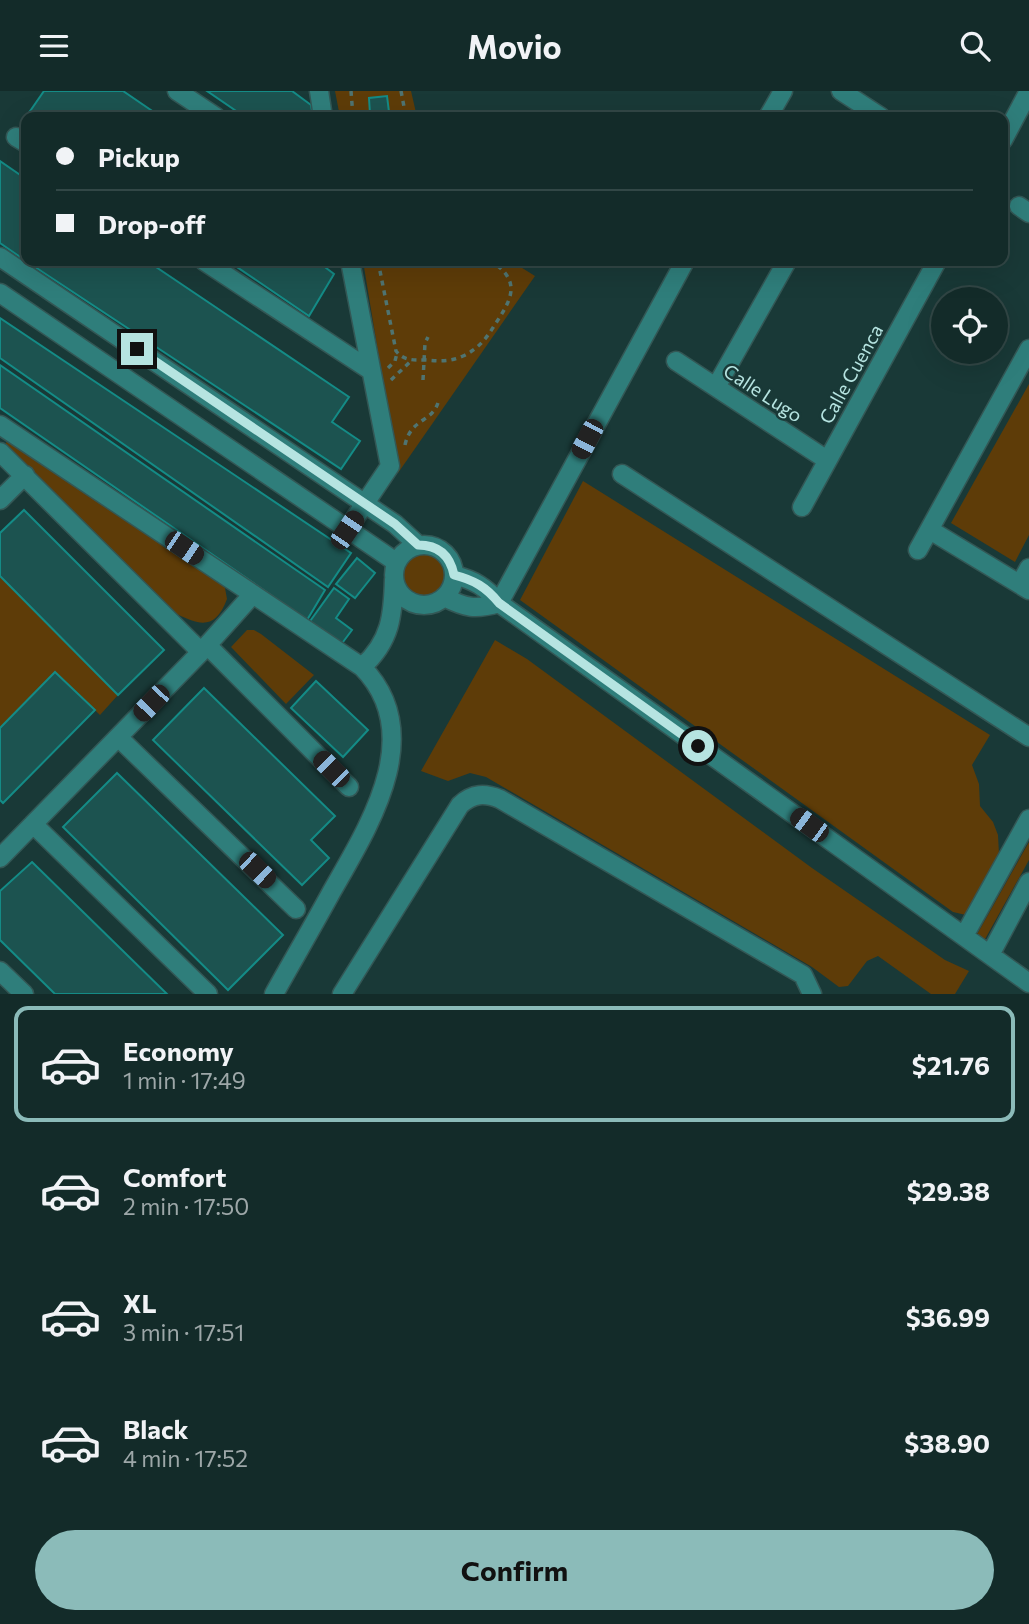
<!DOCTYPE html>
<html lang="en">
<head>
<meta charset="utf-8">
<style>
	:root { --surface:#132b29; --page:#1c3331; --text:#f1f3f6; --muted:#9da7a8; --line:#324746; --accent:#8bbbb9 }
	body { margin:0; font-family:Commissioner,sans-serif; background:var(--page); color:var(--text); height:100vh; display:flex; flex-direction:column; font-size:26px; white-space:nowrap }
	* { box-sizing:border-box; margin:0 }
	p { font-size:23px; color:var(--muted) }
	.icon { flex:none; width:38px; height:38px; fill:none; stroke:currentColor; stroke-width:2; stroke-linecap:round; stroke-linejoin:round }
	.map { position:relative; height:903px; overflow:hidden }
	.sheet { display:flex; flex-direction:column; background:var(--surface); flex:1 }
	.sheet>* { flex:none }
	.hud { position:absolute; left:21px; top:21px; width:987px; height:154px; border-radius:14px; box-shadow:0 7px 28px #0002,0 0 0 2px var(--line); display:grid; align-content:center; height:154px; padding:0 35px; background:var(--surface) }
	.buttons { position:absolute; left:931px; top:196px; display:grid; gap:14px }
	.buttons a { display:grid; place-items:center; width:77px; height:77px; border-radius:50%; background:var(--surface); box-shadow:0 7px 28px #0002,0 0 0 2px var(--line); font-size:35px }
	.end { position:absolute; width:32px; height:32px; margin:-16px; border:9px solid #b6e4e1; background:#111; box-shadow:0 0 0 4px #111 }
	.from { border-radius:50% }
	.car { position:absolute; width:21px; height:42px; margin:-21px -10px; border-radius:9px; box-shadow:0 0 5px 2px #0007; background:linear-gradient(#222 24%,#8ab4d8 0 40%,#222 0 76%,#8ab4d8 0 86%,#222 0) }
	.hud b { display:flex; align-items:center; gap:24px; height:66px; font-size:26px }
	.hud b+b { border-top:2px solid var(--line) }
	.hud i { width:18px; height:18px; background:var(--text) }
	ul { padding:12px 0 0; list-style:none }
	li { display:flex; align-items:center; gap:21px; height:116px; margin:0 14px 10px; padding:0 21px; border:4px solid transparent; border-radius:14px }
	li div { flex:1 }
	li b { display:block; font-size:26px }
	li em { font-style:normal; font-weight:700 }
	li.selected { border-color:var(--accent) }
	li>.icon { width:63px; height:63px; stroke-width:1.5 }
	.primary-button { display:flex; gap:14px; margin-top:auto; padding:14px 35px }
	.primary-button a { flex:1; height:80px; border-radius:42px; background:var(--accent); color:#111; font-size:28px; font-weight:700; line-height:80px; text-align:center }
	header { display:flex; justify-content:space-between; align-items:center; height:91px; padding:0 35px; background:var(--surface); font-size:32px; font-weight:700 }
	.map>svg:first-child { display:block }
	.green { fill:#5e3c08 }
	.building { fill:#1c5350; stroke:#148b86; stroke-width:2 }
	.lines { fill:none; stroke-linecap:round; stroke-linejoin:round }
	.minor-casing { stroke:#335755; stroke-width:21 }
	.path { stroke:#4f7471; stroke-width:3.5; stroke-dasharray:5 5; stroke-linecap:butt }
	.minor { stroke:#2f7e7b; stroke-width:18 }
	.route { stroke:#b6e4e1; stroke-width:9 }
	.labels { text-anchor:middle; stroke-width:5; stroke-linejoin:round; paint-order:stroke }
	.street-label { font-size:19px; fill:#b6e4e1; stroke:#193937 }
</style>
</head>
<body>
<header><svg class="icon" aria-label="menu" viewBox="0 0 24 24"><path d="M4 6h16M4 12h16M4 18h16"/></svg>Movio<svg class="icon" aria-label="search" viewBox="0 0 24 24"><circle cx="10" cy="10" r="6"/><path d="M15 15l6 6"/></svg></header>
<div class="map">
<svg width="1029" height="903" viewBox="0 0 1029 903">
	<rect width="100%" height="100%" fill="#193937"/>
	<path class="green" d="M335,0h76l6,26h-77z
		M363,170h148l24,15 -137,197z
		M1029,293v151l-14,27 -64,-39z
		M7,350l207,136 11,11 2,11c-11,29 -25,28 -50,15l-172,-169z
		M583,390l407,254 -18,30 7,19 1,22 13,16 5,13 1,19 -3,9 -30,52 -13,-3 -433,-312z
		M401 485a22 22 0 1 1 44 0a22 22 0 1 1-44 0Z
		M0,485l118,119 -18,20 -45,-43 -55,56z
		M247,539h7l7,4 53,41 -28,29 -55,-57z
		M495,549l32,19 285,209 133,92 24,11 -14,23h-24l-53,-38 -11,5 -19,25 -9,1 -27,-20 -326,-190 -16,-4 -22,8 -27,-10z
		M1029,751v18l-45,81 -8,-5z"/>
	<path class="building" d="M44,0h79l38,26h-135z
		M207,0h85l19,14 2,12h-68z
		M387,5l2,16 -19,2 -1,-16z
		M0,70l26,18v82l-26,-18z
		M26,170h121l202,136 -17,25 28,19 -19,28z
		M228,170h89l17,13 -25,42z
		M0,227l351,235 -23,34 -328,-229z
		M0,274l325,225 -18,30 -307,-212z
		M24,419l140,140 -46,45 -118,-119v-43z
		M357,467l18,15 -20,25 -19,-14z
		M334,497l15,11 -13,19 16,12 -12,16 -32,-22z
		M55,581l40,38 -92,93 -3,-3v-72z
		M316,590l52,49 -25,27 -52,-49z
		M204,597l131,128 -24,24 18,18 -27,27 -149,-145z
		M117,682l166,162 -55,55 -165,-163z
		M32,771l135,132h-112l-55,-54v-49z"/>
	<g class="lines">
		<defs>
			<path id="minor" d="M177,0l39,26
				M319,0l4,26
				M841,0l40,26
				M768,26l15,-26
				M16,46l10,6
				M1003,49l26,-49
				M1019,115l10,7
				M0,166l395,267 23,21
				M204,170l166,109
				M0,202l396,269
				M676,270l151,99
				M716,296l71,-126
				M0,334l362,242c29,-26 31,-52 32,-88
				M0,361l201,200 52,-58
				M622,383l407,263
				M0,409l25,-25
				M802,416l135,-246
				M347,439l43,-64 -40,-205
				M930,439l99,60
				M394 484a30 30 0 1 1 60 0a30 30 0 1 1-60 0Z
				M918,459l111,-201
				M454,484c20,5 32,12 45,28l530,380
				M1020,493l9,-16
				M444,506c22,11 31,13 55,6l186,-342
				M207,554l142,142
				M118,646l178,172
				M33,733l175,170
				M0,767l201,-206
				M964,845l65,-117
				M990,864l39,-73
				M0,880l24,23
				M274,903c19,-34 39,-68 58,-103 37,-65 96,-157 30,-224
				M342,903l118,-189c13,-12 25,-12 40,-6l303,176 9,19"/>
		</defs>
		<use href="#minor" class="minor-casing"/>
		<path class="path" d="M351,0l2,26
			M401,0l5,26
			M378,170l18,90c8,10 17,9 30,9 13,1 24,2 37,-4 15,-7 23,-17 31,-30 17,-26 29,-44 -3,-65
			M388,277l7,-7 2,-8
			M391,289l21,-20
			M423,289l2,-37 3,-6
			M405,354c6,-28 29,-22 34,-46"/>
		<use href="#minor" class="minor"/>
	</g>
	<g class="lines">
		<path class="route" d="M137,258l258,175 23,21c20,0 32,10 36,30 20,5 32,12 45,28l199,143"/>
	</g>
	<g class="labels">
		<g class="street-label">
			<text transform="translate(851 283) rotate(-61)" y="7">Calle Cuenca</text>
			<text transform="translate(763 302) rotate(33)" y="7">Calle Lugo</text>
		</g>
	</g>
</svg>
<div class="buttons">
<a><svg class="icon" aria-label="locate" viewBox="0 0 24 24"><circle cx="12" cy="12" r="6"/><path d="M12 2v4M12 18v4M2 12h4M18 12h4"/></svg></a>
</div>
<i class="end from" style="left:698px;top:655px"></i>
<i class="end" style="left:137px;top:258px"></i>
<i class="car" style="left:587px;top:348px;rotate:208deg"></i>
<i class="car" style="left:347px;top:439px;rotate:34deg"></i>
<i class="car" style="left:184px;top:457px;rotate:124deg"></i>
<i class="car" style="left:151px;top:612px;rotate:224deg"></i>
<i class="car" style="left:331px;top:678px;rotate:315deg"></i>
<i class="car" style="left:809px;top:734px;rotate:306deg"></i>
<i class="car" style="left:257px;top:779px;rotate:134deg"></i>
<div class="hud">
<b><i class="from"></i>Pickup</b>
<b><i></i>Drop-off</b>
</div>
</div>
<section class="sheet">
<ul>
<li class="selected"><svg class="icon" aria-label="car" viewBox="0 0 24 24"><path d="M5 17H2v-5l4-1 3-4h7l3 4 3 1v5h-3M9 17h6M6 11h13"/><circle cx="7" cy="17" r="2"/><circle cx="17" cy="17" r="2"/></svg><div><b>Economy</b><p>1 min · 17:49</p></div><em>$21.76</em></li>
<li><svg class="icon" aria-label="car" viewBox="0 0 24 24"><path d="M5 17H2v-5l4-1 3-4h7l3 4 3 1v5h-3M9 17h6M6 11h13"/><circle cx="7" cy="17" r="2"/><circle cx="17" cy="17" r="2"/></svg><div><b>Comfort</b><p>2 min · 17:50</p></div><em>$29.38</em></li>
<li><svg class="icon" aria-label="car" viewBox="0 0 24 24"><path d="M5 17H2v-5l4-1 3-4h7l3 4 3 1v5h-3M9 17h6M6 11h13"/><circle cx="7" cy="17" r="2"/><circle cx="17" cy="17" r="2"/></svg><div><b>XL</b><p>3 min · 17:51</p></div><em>$36.99</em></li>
<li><svg class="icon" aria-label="car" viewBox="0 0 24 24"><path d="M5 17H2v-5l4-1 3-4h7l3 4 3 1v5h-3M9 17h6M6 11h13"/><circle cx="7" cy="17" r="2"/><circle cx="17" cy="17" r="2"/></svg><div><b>Black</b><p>4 min · 17:52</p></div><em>$38.90</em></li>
</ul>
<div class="primary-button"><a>Confirm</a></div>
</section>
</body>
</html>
